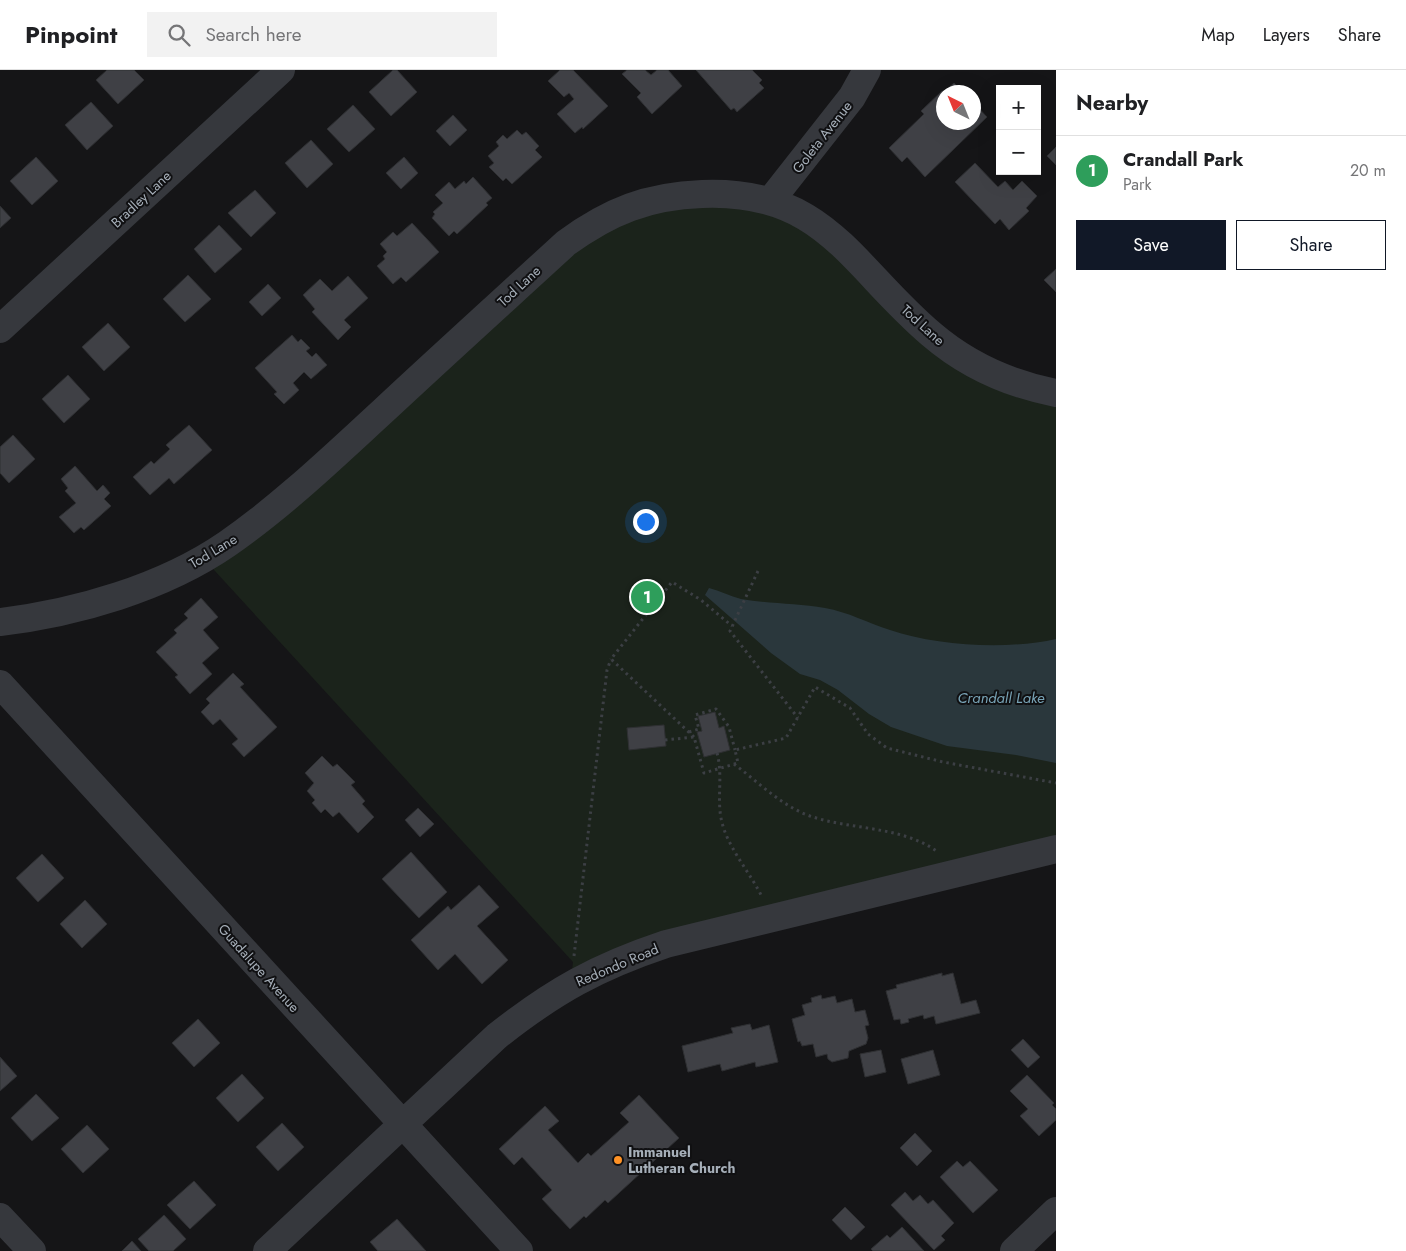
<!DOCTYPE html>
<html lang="en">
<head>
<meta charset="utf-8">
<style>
	body { margin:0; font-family:Jost,sans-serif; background:#f2f2f2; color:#202124 }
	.controls { position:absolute; right:15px; top:15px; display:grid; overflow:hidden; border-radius:0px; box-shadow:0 5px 20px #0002 }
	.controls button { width:45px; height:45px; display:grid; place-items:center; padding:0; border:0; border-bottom:1px solid #e0e0e0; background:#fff; color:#202124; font:25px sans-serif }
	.compass { position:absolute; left:936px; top:15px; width:45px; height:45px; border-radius:50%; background:#fff; box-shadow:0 5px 20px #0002; rotate:317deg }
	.you { position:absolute; left:645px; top:451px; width:18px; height:18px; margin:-12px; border:4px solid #fff; border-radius:50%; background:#1a73e8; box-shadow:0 0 0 8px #1a73e833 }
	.badge { display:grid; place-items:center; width:32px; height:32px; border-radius:50%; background:#111827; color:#fff; font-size:16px; font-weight:700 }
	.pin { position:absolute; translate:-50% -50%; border:2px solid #fff; box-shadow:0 1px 5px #0006 }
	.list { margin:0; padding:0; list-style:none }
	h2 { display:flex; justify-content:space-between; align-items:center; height:65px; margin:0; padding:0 20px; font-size:21px }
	h2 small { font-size:16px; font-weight:400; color:#757577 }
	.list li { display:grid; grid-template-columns:32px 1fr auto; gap:15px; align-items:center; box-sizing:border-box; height:70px; padding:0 20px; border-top:1px solid #e0e0e0 }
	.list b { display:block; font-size:19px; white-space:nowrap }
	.list p { margin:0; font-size:16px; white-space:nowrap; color:#757577 }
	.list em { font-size:16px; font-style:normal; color:#757577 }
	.actions { display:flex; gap:10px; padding:15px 20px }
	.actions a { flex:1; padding:11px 0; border:1px solid #111827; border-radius:0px; text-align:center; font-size:18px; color:#111827 }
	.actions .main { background:#111827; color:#fff }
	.icon { flex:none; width:28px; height:28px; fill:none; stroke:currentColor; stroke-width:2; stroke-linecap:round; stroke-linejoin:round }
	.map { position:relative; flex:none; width:1056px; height:1181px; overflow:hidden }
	header { display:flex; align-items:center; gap:30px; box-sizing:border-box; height:70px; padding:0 25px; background:#fff; border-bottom:1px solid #e0e0e0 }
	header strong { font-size:24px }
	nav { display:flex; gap:28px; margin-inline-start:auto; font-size:18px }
	.search { width:350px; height:45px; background:#f2f2f2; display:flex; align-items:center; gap:12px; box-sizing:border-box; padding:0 18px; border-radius:0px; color:#757577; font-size:19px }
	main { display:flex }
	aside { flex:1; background:#fff }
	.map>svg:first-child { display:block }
	.green { fill:#1b231b }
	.water { fill:#2a373c }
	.building { fill:#3f4045; stroke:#2f3033 }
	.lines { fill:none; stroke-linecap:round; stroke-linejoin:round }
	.path { stroke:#3c3f44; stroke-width:3; stroke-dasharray:2.5 4; stroke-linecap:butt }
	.minor { stroke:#36383d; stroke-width:28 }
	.poi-dot { fill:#ff9225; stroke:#101012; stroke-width:2 }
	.labels { text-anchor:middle; stroke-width:4; stroke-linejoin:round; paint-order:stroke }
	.street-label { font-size:14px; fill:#a6afb9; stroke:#101012 }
	.poi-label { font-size:14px; font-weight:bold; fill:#a6afb9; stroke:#101012; text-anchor:start }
	.water-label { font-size:15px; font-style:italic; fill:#79a4b7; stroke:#101012 }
</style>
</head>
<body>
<header>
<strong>Pinpoint</strong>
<div class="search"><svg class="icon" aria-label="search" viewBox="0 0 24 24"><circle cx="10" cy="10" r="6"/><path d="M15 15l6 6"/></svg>Search here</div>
<nav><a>Map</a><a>Layers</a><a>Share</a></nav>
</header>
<main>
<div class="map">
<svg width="1056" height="1181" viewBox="0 0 1056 1181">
	<rect width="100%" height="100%" fill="#151517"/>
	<path class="green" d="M771 130 910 245 1056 323V779L571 913 573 892 203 488 608 146Z"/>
	<path class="water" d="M709 518C720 521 730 526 741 529 769 534 797 533 825 538 848 542 868 553 890 560 937 576 1007 580 1056 569V693L1016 685 947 676 891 657 869 644 838 620 820 610 800 604 771 583 705 525Z"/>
	<path class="building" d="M107 0H134L144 10 118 34 96 10Z
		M393 0H397L417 22 391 46 369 22Z
		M560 0H573L608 36 583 59 582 57 575 63 557 44 574 29 569 23 564 27 548 11Z
		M627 0H645L651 5 657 0H668L682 16 652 44 637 27 641 23 622 4Z
		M696 0H752L762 10 759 13 764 18 737 42 734 38 731 40Z
		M954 13 963 22H944Z
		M942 21 944 22V52H974V33L987 47 925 107 907 87 902 92 889 78 924 44 921 41Z
		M91 32 113 56 87 80 65 55Z
		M353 35 375 59 349 82 327 59Z
		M453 45 467 60 450 76 436 61Z
		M517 60 522 65 526 62 539 76 535 80 542 87 512 114 506 108 503 111 489 97 494 93 488 86 499 76 496 72 503 65 507 69Z
		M311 70 333 94 307 118 285 93Z
		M1056 77V95L1047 86Z
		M36 87 58 111 32 135 10 111Z
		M404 87 418 103 401 119 386 103Z
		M975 93 998 117 1005 111 1013 120 1022 111 1037 126 1026 138 1029 141 1009 160 1000 149 995 154 955 112Z
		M473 107 492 128 486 133 488 135 457 164 454 161 449 166 432 148 435 144 433 142 443 133 435 125 449 112 455 119 464 111 466 114Z
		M255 120 276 143 251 167 228 143Z
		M0 136 11 148 0 158Z
		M412 153 439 182 406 212 401 207 393 214 377 196 385 189 383 186 387 182 380 174 393 162 397 166Z
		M219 155 242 179 215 203 194 179Z
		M1056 199V222L1044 210Z
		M188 205 211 229 185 252 163 229Z
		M348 206 368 228 344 250 351 257 338 270 312 242 315 239 303 225 320 209 332 221Z
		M268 214 281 228 262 246 249 232Z
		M108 253 130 277 104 301 82 277Z
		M292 265 298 272 301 269 310 278 306 281 312 287 316 283 327 295 311 309 304 302 293 313 299 320 284 334 274 324 277 322 255 298Z
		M68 305 90 329 64 353 42 329Z
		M189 355 212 380 174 414 169 408 150 425 133 407 151 391 154 394 170 379 166 375Z
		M13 365 35 389 9 413 0 403V377Z
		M75 396 97 421 103 415 110 423 104 429 111 436 84 460 81 457 74 463 59 447 76 433 65 421 68 418 61 409Z
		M201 528 218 547 203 560 219 578 202 593 212 604 190 624 175 607 178 605 156 582 177 563 174 560 188 548 184 544Z
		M233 603 244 614 240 617 277 657 244 687 232 674 238 669 220 649 213 655 201 642 210 633 206 629Z
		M715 642 719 658 724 656 730 680 704 687 697 662 702 661 698 646Z
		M664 655 666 676 629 680 627 658Z
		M322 686 333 697 337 694 355 712 351 715 365 731 362 734 374 747 358 763 339 742 333 747 325 739 321 743 312 733 315 730 307 721 314 713 305 703Z
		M418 738 434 754 420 767 405 750Z
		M411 782 447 822 419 848 382 809Z
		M42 784 64 808 38 832 16 808Z
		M479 815 499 837 477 856 508 890 482 914 455 884 438 900 411 870 448 836 451 840Z
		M85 830 107 854 82 878 60 854Z
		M942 903V906L953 903 961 934 976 930 980 943 936 954 934 946 924 949 923 945 908 949 909 952 901 954 900 949 894 950 886 921 897 918 896 915Z
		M821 925 822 929 835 926 837 933 852 929 855 942 865 940 869 955 865 956 868 968 866 974 849 981 848 988 832 992 828 989 827 984 816 987 813 974 802 976 800 971 798 972 792 949 805 945 802 935 812 932 811 928Z
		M198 949 220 973 194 997 172 973Z
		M750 954 752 960 769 955 778 992 756 997 755 992 722 1001 720 994 688 1002 682 976 733 963 731 958Z
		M1023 969 1040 987 1028 998 1011 980Z
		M881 980 886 1002 865 1007 860 984Z
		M933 980 940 1005 908 1014 901 989Z
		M0 987 17 1006 0 1021Z
		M242 1004 264 1028 238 1052 216 1028Z
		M1027 1005 1054 1033 1052 1035 1056 1039V1050L1039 1066 1020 1046 1028 1039 1010 1021Z
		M36 1024 59 1048 32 1071 11 1048Z
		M639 1025 679 1068 608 1133 605 1130 586 1148 584 1146 570 1159 542 1129 552 1120 522 1087 514 1095 499 1079 545 1036 559 1051 548 1060 578 1093 588 1083 591 1086 629 1052 620 1043Z
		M282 1053 304 1077 278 1101 256 1077Z
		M87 1055 109 1079 83 1103 61 1079Z
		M915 1063 932 1081 917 1096 900 1078Z
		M957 1091 963 1097 970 1091 998 1120 973 1143 940 1107Z
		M194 1111 216 1135 190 1159 167 1135Z
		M905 1122 913 1131 920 1125 928 1134 933 1130 954 1153 941 1166 945 1170 934 1180 891 1135Z
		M845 1137 865 1157 851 1170 832 1150Z
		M164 1145 186 1169 173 1181H149L138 1169Z
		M397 1149 426 1181H378L370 1172Z
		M902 1157 924 1181H873L871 1179 887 1165 890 1168Z
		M132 1171 141 1181H122Z"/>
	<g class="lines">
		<path class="path" d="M758 501 730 561 798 648
			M689 662 699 659 695 645 716 639 729 657 735 680
			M694 667 611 589 672 512 701 530 732 556
			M665 670 694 667 704 703 738 693 735 680 786 668 815 617 850 638 868 664 887 678 943 692 1056 713
			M717 683C723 705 717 727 721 748 726 776 750 802 762 827
			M734 694C758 712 784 738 813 747 853 760 902 756 938 782
			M574 886 607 600 611 589"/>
		<path class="minor" d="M771 130 852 27 867 0
			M0 259 281 0
			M0 552C76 543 163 518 227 474 283 435 332 388 382 342 443 285 505 229 566 173 610 141 648 126 702 124 825 119 850 195 931 264 967 295 1010 314 1056 323
			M0 614 519 1181
			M0 1147 32 1181
			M267 1181 497 966C554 921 597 897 666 874L1056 779
			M1014 1181 1056 1141"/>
	</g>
	<circle class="poi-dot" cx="618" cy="1090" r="5"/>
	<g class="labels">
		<g class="street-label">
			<text transform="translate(822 67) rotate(-52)" y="5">Goleta Avenue</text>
			<text transform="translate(141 129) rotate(-43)" y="5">Bradley Lane</text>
			<text transform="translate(519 216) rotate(-43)" y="5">Tod Lane</text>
			<text transform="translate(923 255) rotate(42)" y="5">Tod Lane</text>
			<text transform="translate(213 481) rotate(-31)" y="5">Tod Lane</text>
			<text transform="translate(617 895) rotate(-23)" y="5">Redondo Road</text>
			<text transform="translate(259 898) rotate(48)" y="5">Guadalupe Avenue</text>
		</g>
		<g class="poi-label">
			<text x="628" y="1087">Immanuel<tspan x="628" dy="16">Lutheran Church</tspan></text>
		</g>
		<g class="water-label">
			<text x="1001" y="633">Crandall Lake</text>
		</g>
	</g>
</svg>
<div class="controls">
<button>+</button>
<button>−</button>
</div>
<svg class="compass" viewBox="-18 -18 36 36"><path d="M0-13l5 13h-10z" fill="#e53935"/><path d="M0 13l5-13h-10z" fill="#757577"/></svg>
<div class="you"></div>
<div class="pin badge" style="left:647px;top:527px;background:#2e9e5b">1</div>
</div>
<aside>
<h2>Nearby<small></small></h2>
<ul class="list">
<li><span class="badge" style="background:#2e9e5b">1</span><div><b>Crandall Park</b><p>Park</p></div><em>20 m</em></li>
</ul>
<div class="actions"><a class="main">Save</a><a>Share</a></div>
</aside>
</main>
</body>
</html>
